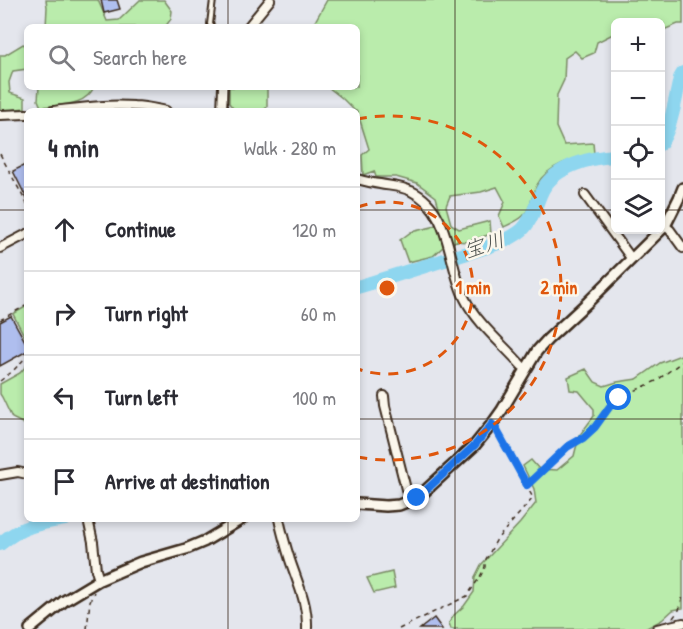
<!DOCTYPE html>
<html lang="en">
<head>
<meta charset="utf-8">
<style>
	body { margin:0; font-family:"Patrick Hand","Klee One",sans-serif; background:#f7f7f7; color:#2b2b33 }
	.controls { position:absolute; right:18px; top:18px; display:grid; overflow:hidden; border-radius:9px; box-shadow:0 3px 9px #0003 }
	.controls button { width:54px; height:54px; display:grid; place-items:center; padding:0; border:0; border-bottom:2px solid #e1e1e2; background:#fff; color:#2b2b33; font:30px sans-serif }
	.stop { position:absolute; width:18px; height:18px; margin:-14px; border:4px solid #1a73e8; border-radius:50%; background:#fff }
	.stop.end { background:#1a73e8; border-color:#fff; box-shadow:0 2px 6px #0008 }
	.list { margin:0; padding:0; list-style:none }
	h2 { display:flex; justify-content:space-between; align-items:center; height:78px; margin:0; padding:0 24px; font-size:26px }
	h2 small { font-size:20px; font-weight:400; color:#7c7c81 }
	.list li { display:grid; grid-template-columns:39px 1fr auto; gap:18px; align-items:center; box-sizing:border-box; height:84px; padding:0 24px; border-top:2px solid #e1e1e2 }
	.list b { display:block; font-size:22px; white-space:nowrap }
	.list em { font-size:20px; font-style:normal; color:#7c7c81 }
	.icon { flex:none; width:33px; height:33px; fill:none; stroke:currentColor; stroke-width:2; stroke-linecap:round; stroke-linejoin:round }
	.map { position:relative; flex:none; width:683px; height:629px; overflow:hidden }
	.search { position:absolute; background:#fff; box-shadow:0 3px 9px #0003; left:24px; top:24px; width:336px; height:66px; display:flex; align-items:center; gap:15px; box-sizing:border-box; padding:0 21px; border-radius:9px; color:#7c7c81; font-size:22px }
	.panel { position:absolute; background:#fff; box-shadow:0 3px 9px #0003; left:24px; top:108px; width:336px; height:414px; border-radius:9px }
	.map>svg:first-child { display:block }
	.green { fill:#baecac; stroke:#7a8b65; stroke-width:1.5 }
	.lines { fill:none; stroke-linecap:round; stroke-linejoin:round }
	.river { stroke:#8ed6ef; stroke-width:14 }
	.building { fill:#afbeee; stroke:#3b2a1e; stroke-width:1.5 }
	.service-casing { stroke:#3b2a1e; stroke-width:8 }
	.minor-casing { stroke:#3b2a1e; stroke-width:12 }
	.tertiary-casing { stroke:#3b2a1e; stroke-width:14 }
	.path { stroke:#3b2a1e; stroke-width:1.5; stroke-dasharray:4.5 4.5; stroke-linecap:butt }
	.service { stroke:#fbf7ec; stroke-width:4 }
	.minor { stroke:#fbf7ec; stroke-width:8 }
	.tertiary { stroke:#fbf7ec; stroke-width:9 }
	.route { stroke:#1a73e8; stroke-width:8 }
	.grid { fill:none; stroke:#3b2a1e; stroke-width:1.5; stroke-opacity:0.55 }
	.ring { fill:none; stroke:#df570d; stroke-width:3; stroke-dasharray:10 8 }
	.labels { text-anchor:middle; stroke-width:5; stroke-linejoin:round; paint-order:stroke }
	.water-label { font-size:21px; font-style:italic; fill:#505552; stroke:#fbf7ec }
	.centre { fill:#df570d; stroke:#fbf7ec; stroke-width:3 }
	.ring-label { font-size:18px; text-anchor:middle; font-weight:bold; fill:#df570d; stroke:#fbf7ec; stroke-width:5; stroke-linejoin:round; paint-order:stroke }
</style>
</head>
<body>
<div class="map">
<svg width="683" height="629" viewBox="0 0 683 629">
	<rect width="100%" height="100%" fill="#e4e6ed"/>
	<filter id="ink" filterUnits="userSpaceOnUse"><feTurbulence type="fractalNoise" baseFrequency=".0167" numOctaves="2"/><feDisplacementMap in="SourceGraphic" scale="12" xChannelSelector="R" yChannelSelector="G"/><feConvolveMatrix kernelMatrix="1 2 1 2 8 2 1 2 1" color-interpolation-filters="sRGB"/></filter>
	<g filter="url(#ink)">
		<path class="green" d="M46 0H98L107 21 119 20 140 0H164L172 11 171 19 165 27H46L47 7Z
			M327 0H683V24H678L661 31 660 22H616L615 33 597 42 594 53 582 58 575 51 565 58 564 80 557 95 556 127 564 145 593 143 594 154C575 158 547 165 537 185 535 189 534 194 532 198 527 217 521 219 504 227L499 216 505 202 497 187 481 192 450 196 446 206 451 224 459 229 490 221 491 234 467 242 456 241 442 248 433 256 408 262 400 240 411 232 432 227 443 220 436 197 417 183 396 177H376L374 171 363 175 362 155 369 149 358 114 357 111H355L342 98 328 87H357V27H312Z
			M23 44 27 46V69L13 71 9 82 10 93 25 98V108L0 111V55H5Z
			M39 87H94C85 107 60 104 41 107L38 100Z
			M229 87H267V107L263 111H235L229 103Z
			M27 306V341L13 314Z
			M683 354V608L673 610 662 620 645 629H451L449 623 453 616 464 606 474 592 475 577 481 565 520 523 536 503 534 489 523 466 531 460 539 469 557 470 574 456 579 436 594 416V409L579 391 570 390 568 377 586 369 595 382 604 386 617 382 637 379 660 363Z
			M27 365V420L24 424 12 418 2 397 0 394V384L20 373Z
			M392 572 395 588 374 593 367 578Z"/>
		<g class="lines">
			<path class="river" d="M660 144C671 130 676 96 680 78L683 73
				M357 287C391 277 424 266 458 256 479 249 505 244 522 230 533 220 536 202 543 189 556 166 591 157 616 156
				M0 544C21 526 39 523 65 519"/>
		</g>
		<path class="building" d="M101 0H117L120 9 104 13Z
			M27 164V199L13 171Z
			M11 316 27 345V351L0 366V322Z
			M434 618 442 629H420Z"/>
		<g class="lines">
			<defs>
				<path id="service" d="M212 27 210 24 213 0"/>
				<path id="minor" d="M248 27 270 0
					M53 111C80 108 106 104 134 106 145 106 156 109 166 111
					M222 111 223 87
					M0 115 27 114
					M357 179C364 181 372 183 380 184 390 186 401 186 411 191 452 210 447 264 465 299 478 325 503 344 522 366L526 368
					M585 195 631 258
					M665 226 670 230 683 248
					M0 248 27 234
					M384 396 385 406 409 501
					M0 475 18 472 27 474
					M88 519 93 542 96 570 99 580
					M279 519C282 533 286 547 290 560 298 584 308 604 307 629
					M657 629 683 623"/>
				<path id="tertiary" d="M357 504 386 506 399 505 409 501 425 491 475 445 492 424 502 410 537 351 548 339 588 302 665 226 679 198 683 188
					M30 629 64 601 99 580 141 562 186 549 205 541 242 519"/>
			</defs>
			<use href="#service" class="service-casing"/>
			<use href="#minor" class="minor-casing"/>
			<use href="#tertiary" class="tertiary-casing"/>
			<path class="path" d="M0 154 27 204
				M0 320 27 305
				M0 381 13 371 27 356
				M528 483 567 447 583 438 595 427 613 402 619 398 656 381 683 361
				M673 618 679 610 683 596
				M87 629 90 601 94 592
				M399 629 467 596 480 577 485 567V561L497 539 533 498 497 430"/>
			<use href="#service" class="service"/>
			<use href="#minor" class="minor"/>
			<use href="#tertiary" class="tertiary"/>
		</g>
	</g>
	<g class="lines" filter="url(#ink)">
		<path class="route" d="M417 498 425 491 475 445 492 424 495 427 527 485 567 447 583 438 595 427 613 402 619 398"/>
	</g>
	<path class="grid" d="M228 0V27M455 0V629M228 87V111M0 210H27M357 210H616M660 210H683M0 419H27M357 419H683M228 519V629"/>
	<g class="ring">
		<path d="M358 207A86 86 0 1 1 358 369"/>
		<path d="M357 119A172 172 0 1 1 357 457"/>
	</g>
	<g class="labels">
		<g class="water-label">
			<text transform="translate(484 245) rotate(-18)" y="7">宝川</text>
		</g>
	</g>
	<circle cx="387" cy="288" r="9" class="centre"/>
	<g class="ring-label">
		<text x="473" y="294">1 min</text>
		<text x="559" y="294">2 min</text>
	</g>
</svg>
<div class="controls">
<button>+</button>
<button>−</button>
<button><svg class="icon" aria-label="locate" viewBox="0 0 24 24"><circle cx="12" cy="12" r="6"/><path d="M12 2v4M12 18v4M2 12h4M18 12h4"/></svg></button>
<button><svg class="icon" aria-label="layers" viewBox="0 0 24 24"><path d="M12 4l9 5-9 5-9-5zM3 14l9 5 9-5"/></svg></button>
</div>
<div class="stop" style="left:619px;top:398px"></div>
<div class="stop end" style="left:417px;top:498px"></div>
<div class="search"><svg class="icon" aria-label="search" viewBox="0 0 24 24"><circle cx="10" cy="10" r="6"/><path d="M15 15l6 6"/></svg>Search here</div>
<section class="panel">
<h2>4 min<small>Walk · 280 m</small></h2>
<ul class="list">
<li><svg class="icon" aria-label="ahead" viewBox="0 0 24 24"><path d="M12 20V5M6 11l6-6 6 6"/></svg><div><b>Continue</b></div><em>120 m</em></li>
<li><svg class="icon" aria-label="right" viewBox="0 0 24 24"><path d="M7 20v-9h11M14 6l5 5-5 5"/></svg><div><b>Turn right</b></div><em>60 m</em></li>
<li><svg class="icon" aria-label="left" viewBox="0 0 24 24"><path d="M17 20v-9H6M10 6l-5 5 5 5"/></svg><div><b>Turn left</b></div><em>100 m</em></li>
<li><svg class="icon" aria-label="arrive" viewBox="0 0 24 24"><path d="M6 21V4h12l-3 4 3 4H6"/></svg><div><b>Arrive at destination</b></div></li>
</ul>
</section>
</div>
</body>
</html>
